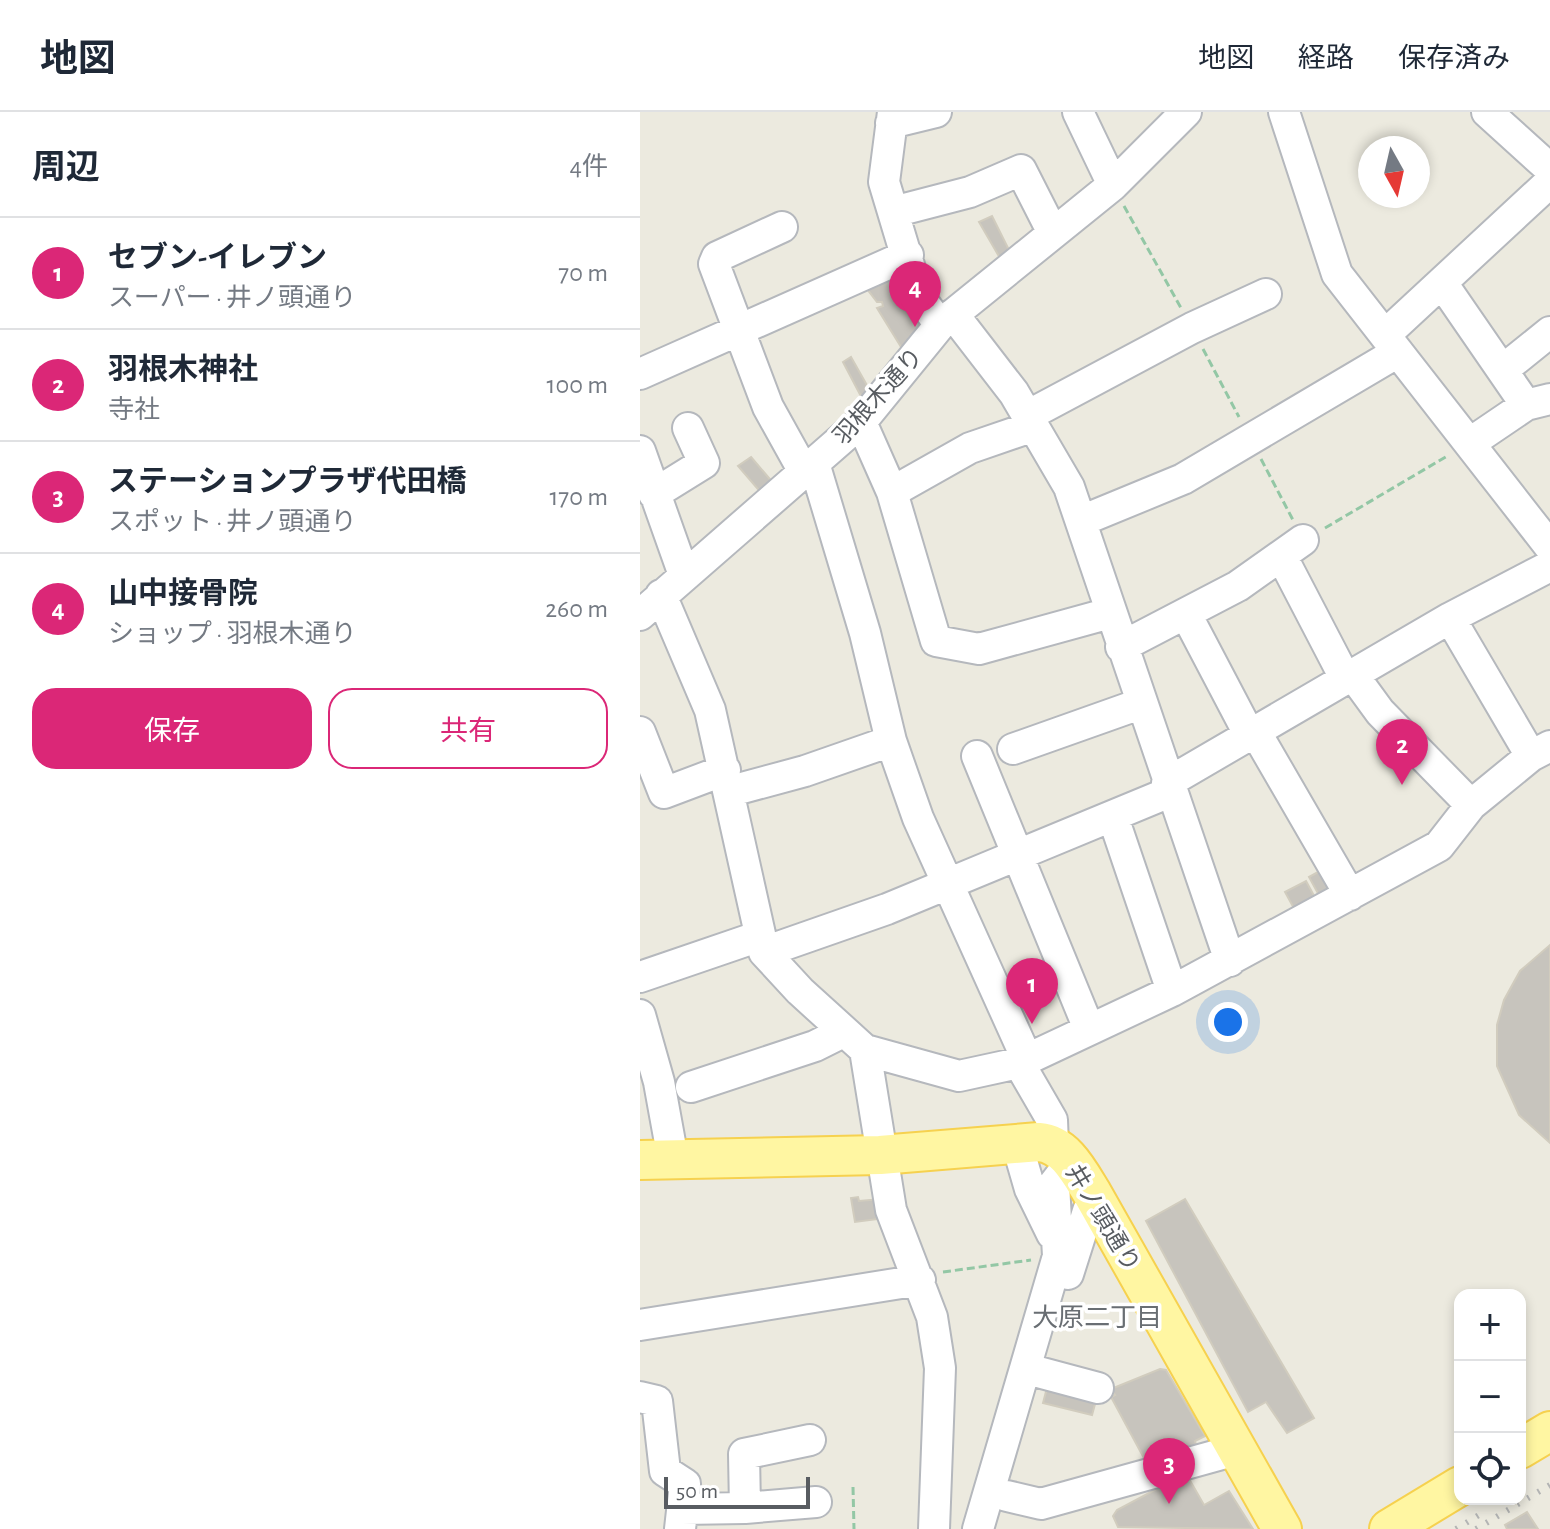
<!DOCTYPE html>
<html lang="ja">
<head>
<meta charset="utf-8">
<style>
	body { margin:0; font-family:"Alegreya Sans","Noto Sans JP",sans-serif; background:#f6f6f7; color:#1f2937 }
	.controls { position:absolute; right:24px; bottom:24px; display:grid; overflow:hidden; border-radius:16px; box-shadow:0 4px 12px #0003 }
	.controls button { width:72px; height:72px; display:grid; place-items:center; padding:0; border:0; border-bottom:2px solid #e0e1e3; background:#fff; color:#1f2937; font:40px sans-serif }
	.compass { position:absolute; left:718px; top:24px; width:72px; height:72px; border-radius:50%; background:#fff; box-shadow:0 4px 12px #0003; rotate:172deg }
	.scale { position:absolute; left:24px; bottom:20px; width:146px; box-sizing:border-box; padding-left:8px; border:4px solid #585c61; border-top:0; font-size:22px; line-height:28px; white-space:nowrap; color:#585c61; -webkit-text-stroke:6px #fff; paint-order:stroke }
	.you { position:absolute; left:588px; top:910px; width:28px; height:28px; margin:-20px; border:6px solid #fff; border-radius:50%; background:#1a73e8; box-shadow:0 0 0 12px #1a73e833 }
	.badge { display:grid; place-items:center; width:52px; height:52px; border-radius:50%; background:#db2777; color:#fff; font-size:26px; font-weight:700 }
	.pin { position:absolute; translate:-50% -66px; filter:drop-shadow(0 2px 4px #0008) }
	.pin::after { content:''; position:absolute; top:42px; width:28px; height:24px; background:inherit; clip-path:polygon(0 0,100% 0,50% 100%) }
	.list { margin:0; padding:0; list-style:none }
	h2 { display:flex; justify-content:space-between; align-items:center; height:104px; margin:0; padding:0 32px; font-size:34px }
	h2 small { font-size:26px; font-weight:400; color:#747a83 }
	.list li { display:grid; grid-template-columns:52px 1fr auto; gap:24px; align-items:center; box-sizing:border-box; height:112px; padding:0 32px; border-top:2px solid #e0e1e3 }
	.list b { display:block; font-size:30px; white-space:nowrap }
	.list p { margin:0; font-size:26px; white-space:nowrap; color:#747a83 }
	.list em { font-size:26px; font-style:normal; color:#747a83 }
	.actions { display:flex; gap:16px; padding:24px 32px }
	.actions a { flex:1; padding:18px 0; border:2px solid #db2777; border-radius:24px; text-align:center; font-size:28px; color:#db2777 }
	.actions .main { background:#db2777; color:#fff }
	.icon { flex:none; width:44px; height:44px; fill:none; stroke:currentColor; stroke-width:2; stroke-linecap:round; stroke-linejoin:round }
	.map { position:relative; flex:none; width:910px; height:1417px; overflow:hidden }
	header { display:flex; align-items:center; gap:48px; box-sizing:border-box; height:112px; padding:0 40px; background:#fff; border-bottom:2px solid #e0e1e3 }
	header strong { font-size:38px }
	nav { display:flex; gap:44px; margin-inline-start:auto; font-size:28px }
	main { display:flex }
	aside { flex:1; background:#fff }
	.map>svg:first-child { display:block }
	.building { fill:#c7c4bd; stroke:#d1ccbe; stroke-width:2 }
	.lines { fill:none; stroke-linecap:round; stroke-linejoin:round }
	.minor-casing { stroke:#b5b8bd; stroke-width:34 }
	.major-casing { stroke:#f6d14f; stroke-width:42 }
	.path { stroke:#93c7a5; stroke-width:3; stroke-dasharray:8 4; stroke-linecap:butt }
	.minor { stroke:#fff; stroke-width:30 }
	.major { stroke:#fff6a2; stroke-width:38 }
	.rail { stroke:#b3b4b4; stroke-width:6; stroke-dasharray:2 10; stroke-linecap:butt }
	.labels { text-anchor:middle; stroke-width:7; stroke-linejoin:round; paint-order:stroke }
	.street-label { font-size:24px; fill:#585c61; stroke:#fff }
	.neighbourhood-label { font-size:26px; fill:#696e73; stroke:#fff }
</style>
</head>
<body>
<header>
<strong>地図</strong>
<nav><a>地図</a><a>経路</a><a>保存済み</a></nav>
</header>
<main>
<aside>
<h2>周辺<small>4件</small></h2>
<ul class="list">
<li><span class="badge">1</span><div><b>セブン-イレブン</b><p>スーパー · 井ノ頭通り</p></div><em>70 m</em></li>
<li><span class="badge">2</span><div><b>羽根木神社</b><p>寺社</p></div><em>100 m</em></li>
<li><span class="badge">3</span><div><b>ステーションプラザ代田橋</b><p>スポット · 井ノ頭通り</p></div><em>170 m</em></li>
<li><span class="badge">4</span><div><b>山中接骨院</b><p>ショップ · 羽根木通り</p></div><em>260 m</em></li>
</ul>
<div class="actions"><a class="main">保存</a><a>共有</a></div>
</aside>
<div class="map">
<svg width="910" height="1417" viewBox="0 0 910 1417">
	<rect width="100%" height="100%" fill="#eceadf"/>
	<path class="building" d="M352 104 373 146 364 153 339 110Z
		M258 159 267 174 260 177 264 184 289 215 266 243 237 196 243 194 242 190H237L227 177Z
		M211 245 233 284 224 290 203 250Z
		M111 345 134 372 123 383 98 354Z
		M691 753 702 776 681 787 669 765Z
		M666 769 678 791 657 802 645 780Z
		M910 833V1031L879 1003 857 954V913L864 888 880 859Z
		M218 1085 219 1089 241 1087 246 1106 215 1110 211 1086Z
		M545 1087 674 1306 647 1321 626 1290 608 1300 506 1109Z
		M520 1257 526 1258 565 1324 555 1329 556 1333 546 1336 543 1332 532 1337 533 1341 505 1348 471 1285 475 1283 471 1277Z
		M408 1272 457 1285 452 1303 403 1291Z
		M548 1365 564 1393 589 1379 613 1417 478 1415 473 1404 477 1398 524 1373H532Z
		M887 1400 898 1417H867L865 1413Z"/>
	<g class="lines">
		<defs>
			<path id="minor" d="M253 0 244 70 278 183 300 213
				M438 0 473 73
				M644 0 697 162 910 435
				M847 0 910 57
				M251 11 296 0
				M253 100 330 80 381 58 413 121
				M142 115 77 145 74 152 128 295 163 358
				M802 171 886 293
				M313 202 374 281 429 375 590 849
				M745 223 910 70
				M864 257 910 220
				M0 262 268 143
				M387 304 552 216 626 182
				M221 310 252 380 296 529 339 537 470 501
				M830 331 886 293 910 287
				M0 339 44 463
				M174 351 225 521 251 629 278 706 386 945
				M252 380 330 336 394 314
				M14 382 64 351 48 316
				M441 409 543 367 758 240
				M642 445 706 568
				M21 483 70 598 124 840 160 879 225 938 319 964 379 951 532 879 799 734 831 693 891 644 910 634
				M546 502 609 622
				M0 503 221 310 300 213 473 73 546 0
				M810 506 891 644
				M481 535 598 474 663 428
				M713 563 740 600 831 693
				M615 619 710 783
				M0 620 24 681 85 658
				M373 637 500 592
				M337 644 449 917
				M527 671 810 506 910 454
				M91 679 165 659 251 629
				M473 705 532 879
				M124 840 247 797 530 680
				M0 865 120 824
				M0 903 19 970 33 1047
				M225 938 251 1098 292 1205 300 1256 294 1417
				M379 951 412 1008 413 1033
				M51 975 175 934 203 920
				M377 1032 390 1077 412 1122
				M428 1162 448 1099
				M0 1213 280 1168
				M387 1257 458 1276
				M0 1285 17 1289 25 1359 45 1372 40 1417
				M367 1384 401 1392 596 1338
				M105 1396 176 1390
				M42 1397 105 1396 104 1342 170 1328
				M338 1417 418 1144 414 1072 431 1050"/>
			<path id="major" d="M0 1048 240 1043 399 1030C425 1032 439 1060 452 1081L642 1417
				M880 1337 910 1319
				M749 1417 820 1374"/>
		</defs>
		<use href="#minor" class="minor-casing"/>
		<use href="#major" class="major-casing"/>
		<path class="path" d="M484 94 541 196
			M563 237 599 305
			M621 347 653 408
			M685 416 809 343
			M303 1160 391 1148
			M213 1375 214 1417"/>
		<use href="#minor" class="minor"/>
		<use href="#major" class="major"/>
		<path class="rail" d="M816 1417 844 1400
			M836 1417 910 1373"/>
	</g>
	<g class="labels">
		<g class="street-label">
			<text transform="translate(238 284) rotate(-48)" y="8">羽根木通り</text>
			<text transform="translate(463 1106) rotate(59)" y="8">井ノ頭通り</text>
		</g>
		<g class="neighbourhood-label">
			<text x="457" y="1214">大原二丁目</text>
		</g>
	</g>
</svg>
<div class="controls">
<button>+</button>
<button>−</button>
<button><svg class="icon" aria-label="locate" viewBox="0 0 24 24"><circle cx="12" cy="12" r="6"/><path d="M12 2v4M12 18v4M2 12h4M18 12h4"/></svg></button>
</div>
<svg class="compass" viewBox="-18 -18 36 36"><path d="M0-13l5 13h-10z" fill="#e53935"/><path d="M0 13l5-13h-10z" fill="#747a83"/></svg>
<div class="scale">50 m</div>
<div class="you"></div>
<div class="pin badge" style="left:392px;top:912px">1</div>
<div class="pin badge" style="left:762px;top:673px">2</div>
<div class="pin badge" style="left:529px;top:1392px">3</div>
<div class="pin badge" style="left:275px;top:215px">4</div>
</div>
</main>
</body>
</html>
